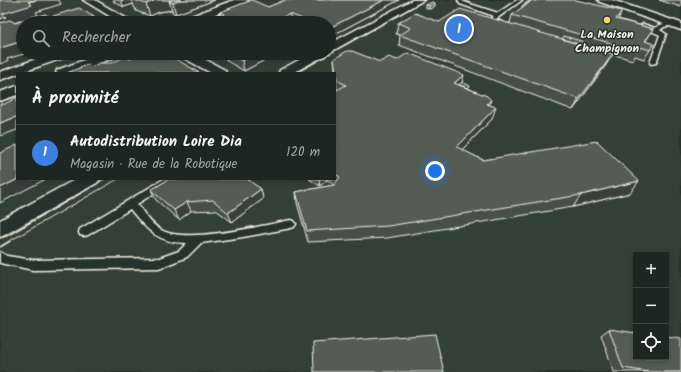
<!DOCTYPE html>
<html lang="fr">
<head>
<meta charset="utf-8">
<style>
	body { margin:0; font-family:Kalam,sans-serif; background:#252e2a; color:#f1f3f6 }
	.controls { position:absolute; right:12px; bottom:12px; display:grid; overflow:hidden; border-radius:0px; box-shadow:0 2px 6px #0003 }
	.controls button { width:36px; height:36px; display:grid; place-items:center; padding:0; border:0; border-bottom:1px solid #3a4340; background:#1c2622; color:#f1f3f6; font:20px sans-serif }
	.you { position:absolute; left:435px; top:171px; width:14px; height:14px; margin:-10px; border:3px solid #fff; border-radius:50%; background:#1a73e8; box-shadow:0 0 0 6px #1a73e833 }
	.badge { display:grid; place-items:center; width:26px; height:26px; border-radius:50%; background:#ffd166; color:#fff; font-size:13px; font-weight:700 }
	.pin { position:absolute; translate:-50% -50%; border:2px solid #fff; box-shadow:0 1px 4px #0006 }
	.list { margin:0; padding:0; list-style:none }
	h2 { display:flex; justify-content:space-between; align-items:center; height:52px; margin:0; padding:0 16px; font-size:17px }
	h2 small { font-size:13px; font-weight:400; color:#a0a5a5 }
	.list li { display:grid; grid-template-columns:26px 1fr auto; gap:12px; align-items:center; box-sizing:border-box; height:56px; padding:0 16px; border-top:1px solid #3a4340 }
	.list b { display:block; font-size:15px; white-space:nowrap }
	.list p { margin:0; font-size:13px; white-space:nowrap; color:#a0a5a5 }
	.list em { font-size:13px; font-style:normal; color:#a0a5a5 }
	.icon { flex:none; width:22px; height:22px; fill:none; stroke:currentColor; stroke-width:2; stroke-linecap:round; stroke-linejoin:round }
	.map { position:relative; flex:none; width:681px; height:372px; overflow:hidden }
	.search { position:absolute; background:#1c2622; box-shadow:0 2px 6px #0003; left:16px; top:16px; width:320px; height:44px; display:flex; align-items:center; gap:10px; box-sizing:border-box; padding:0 14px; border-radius:22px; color:#a0a5a5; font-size:15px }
	.panel { position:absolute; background:#1c2622; box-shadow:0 2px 6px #0003; left:16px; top:72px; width:320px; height:108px; border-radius:0px }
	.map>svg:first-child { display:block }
	.built { fill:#333f39; fill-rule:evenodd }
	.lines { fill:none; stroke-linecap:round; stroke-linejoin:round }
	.lane-casing { stroke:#f4f1e8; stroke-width:3 }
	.street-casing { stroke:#f4f1e8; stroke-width:3 }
	.lane { fill:#26332d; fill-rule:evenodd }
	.street { fill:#26332d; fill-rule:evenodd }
	.tram-far1 { stroke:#f4f1e8; stroke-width:1 }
	.tram { stroke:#f4f1e8; stroke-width:1.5 }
	.wall { fill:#474f49; stroke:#f4f1e8 }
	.shaded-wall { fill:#39403c; stroke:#f4f1e8 }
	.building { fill:#525c55; stroke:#f4f1e8 }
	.poi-dot { fill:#ffd166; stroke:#26332d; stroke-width:1.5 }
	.labels { text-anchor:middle; stroke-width:3; stroke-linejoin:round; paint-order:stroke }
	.far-poi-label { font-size:12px; font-weight:bold; fill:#f4f1e8; stroke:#26332d }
</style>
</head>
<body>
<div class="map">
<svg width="681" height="372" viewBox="0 0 681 372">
	<rect width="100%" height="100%" fill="#26332d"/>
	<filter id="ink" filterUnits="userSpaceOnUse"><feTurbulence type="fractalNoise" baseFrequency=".025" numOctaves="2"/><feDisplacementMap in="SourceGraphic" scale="8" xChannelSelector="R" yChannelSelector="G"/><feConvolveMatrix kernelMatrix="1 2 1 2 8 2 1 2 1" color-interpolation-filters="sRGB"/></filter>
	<g filter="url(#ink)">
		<path class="built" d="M0 0H681V372H0ZM23 23H329V53H23ZM17 73H335V179H17ZM636 255H666V357H636Z"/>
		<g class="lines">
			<defs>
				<path id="lane" d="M458 0H462L464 2 498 13 517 0H522L496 19 504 23 505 24 502 26 491 21 490 19 494 16 460 4Z
					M672 22 675 24 674 25 664 27 660 30 666 34 656 63 651 64 650 63 660 35 640 26 643 24 655 28 660 25Z
					M164 179H175L174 181 137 204C144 213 152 226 163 231 189 243 261 226 291 220L294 221 296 224 294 227 291 228 243 237 201 243 187 257 159 268 33 270 0 263V252L7 256 33 260 159 258 179 251 187 243C158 243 147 230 130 209L88 235 84 236 80 235 79 232 80 229Z"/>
				<path id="street" d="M83 0H95L134 23H121Z
					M234 0H248L246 2 192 23H177L178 21Z
					M412 0H424L329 53V44Z
					M598 0H612L681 23V30L600 2Z
					M53 53H71L69 56 0 80V72Z
					M103 53H120L118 56 74 73H56L57 70Z
					M178 53H193L225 70 226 73H211L180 56Z
					M312 53H327L325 56 294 73H279L280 70Z
					M17 86V95L0 101V92Z
					M76 179H100L97 183 7 235 0 237V220Z"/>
			</defs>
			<use href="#lane" class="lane-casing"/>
			<use href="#street" class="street-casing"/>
			<use href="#lane" class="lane"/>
			<use href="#street" class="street"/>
			<path class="tram-far1" d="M294 73 425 0
				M0 238 105 179
				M8 242 118 179"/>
			<path class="tram" d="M0 247 10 241"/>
		</g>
		<path class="wall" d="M113 0H215L176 14 173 13 172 10 159 12 150 16 136 11 133 4 124 7 114 2Z
			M285 0H399L329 37V23H210L219 19 221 16 220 12 268 7Z
			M659 0H681V7Z
			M426 5 435 6 429 9 426 8Z
			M522 6 618 19 654 29 645 42 654 44 644 59 635 56 632 60 612 54 606 65 573 110 399 45 400 35 396 34 398 23 439 22 510 23 512 15 522 8Z
			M211 53H276V54L244 71 227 61 226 58H220V57H219Z
			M334 59 380 62 397 60 462 82 470 89 491 100 489 105 492 119 462 150 483 160 630 193 573 207 387 238 308 242 297 203 296 192 334 185 327 180 320 186 309 179H335V91L337 90 335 70Z
			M169 179H251L249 181 261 189 263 199 232 222 216 210 191 211 179 220 156 200 151 190Z
			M609 329 681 372H614L601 335Z"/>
		<path class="shaded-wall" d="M37 0H59L61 4 36 12 38 15 11 24 0 31V19L2 14 28 2Z
			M124 0H132L133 4 124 7 121 1Z
			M155 0H215L176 14 173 3 169 1 172 10 159 12 150 16 146 4Z
			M384 0H399L329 37V28Z
			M435 3V6L429 9V6Z
			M622 11 618 20 616 19Z
			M290 14V23H270Z
			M94 17 97 23H77Z
			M23 41V53H27L7 59 8 61 0 64V48Z
			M218 53H225L226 58H220V57H219Z
			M259 53H276V54L244 71 242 61Z
			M613 54 606 65 573 110 579 99Z
			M464 75 461 86 454 83Z
			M496 107 492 119 453 159 457 147Z
			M16 117 17 119V130L0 136V123Z
			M18 179H46L0 203V188Z
			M319 179H327V180L320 186Z
			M639 181 630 193 573 207 581 195Z
			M261 189 263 199 232 222 228 213Z
			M187 202 191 211 179 220 174 210Z"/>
		<path class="building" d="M0 0H37L28 2 32 5 2 14 6 17 0 19Z
			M135 0H156L146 4Z
			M171 0H180L173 3 169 1Z
			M252 0 268 7 285 0H384L329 28V23H312L290 14 270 23H210L213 21 219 19 221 16 224 14 220 12Z
			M530 0H537L536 1 532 0 524 7 522 6Z
			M532 0 536 1 537 0H576L622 11 616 19 654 29 645 41 654 44 650 50 641 47 638 51 512 15Z
			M432 2 435 3 429 6 426 5Z
			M79 8 94 17 77 23H23V41L0 48V23L10 20 15 23 45 14 50 17Z
			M460 9 613 54 579 99 400 35 411 28 398 23 415 13 439 22Z
			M564 36 584 42 581 45 562 39Z
			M347 51H352L380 62 389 57 397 60 408 53 464 75 454 83 487 96 491 100 487 104 496 107 457 147 483 160 597 141 639 181 581 195 388 226 307 231 296 192 334 185 340 177 335 174V91L346 85 337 80 334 59Z
			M152 53H165L200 73H67L89 64 92 67 99 63H111L125 57 130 59 136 56H146Z
			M226 53H259L242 61Z
			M462 82 470 86 468 88 459 85Z
			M17 97V118L16 117 0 123V104H5Z
			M17 145V179H18L0 188V153Z
			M169 179H247L261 189 228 213 213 200 187 202 174 210 151 190Z
			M609 329 636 333V357H666V337L681 339V372H649L623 368Z
			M435 334 444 372H314L313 343Z"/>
	</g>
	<circle class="poi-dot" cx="607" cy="20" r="4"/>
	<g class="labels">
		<g class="far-poi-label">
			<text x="607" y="38">La Maison<tspan x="607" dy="14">Champignon</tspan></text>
		</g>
	</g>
</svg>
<div class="controls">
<button>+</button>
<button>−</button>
<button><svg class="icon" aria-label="locate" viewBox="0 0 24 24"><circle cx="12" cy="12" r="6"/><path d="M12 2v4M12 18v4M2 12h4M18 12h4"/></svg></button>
</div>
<div class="you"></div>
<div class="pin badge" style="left:459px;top:29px;background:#3f7fe0">1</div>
<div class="search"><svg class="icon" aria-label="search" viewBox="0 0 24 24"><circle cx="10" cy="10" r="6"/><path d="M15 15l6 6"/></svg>Rechercher</div>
<section class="panel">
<h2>À proximité<small></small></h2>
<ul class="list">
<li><span class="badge" style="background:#3f7fe0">1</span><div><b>Autodistribution Loire Dia</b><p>Magasin · Rue de la Robotique</p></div><em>120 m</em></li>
</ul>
</section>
</div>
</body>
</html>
